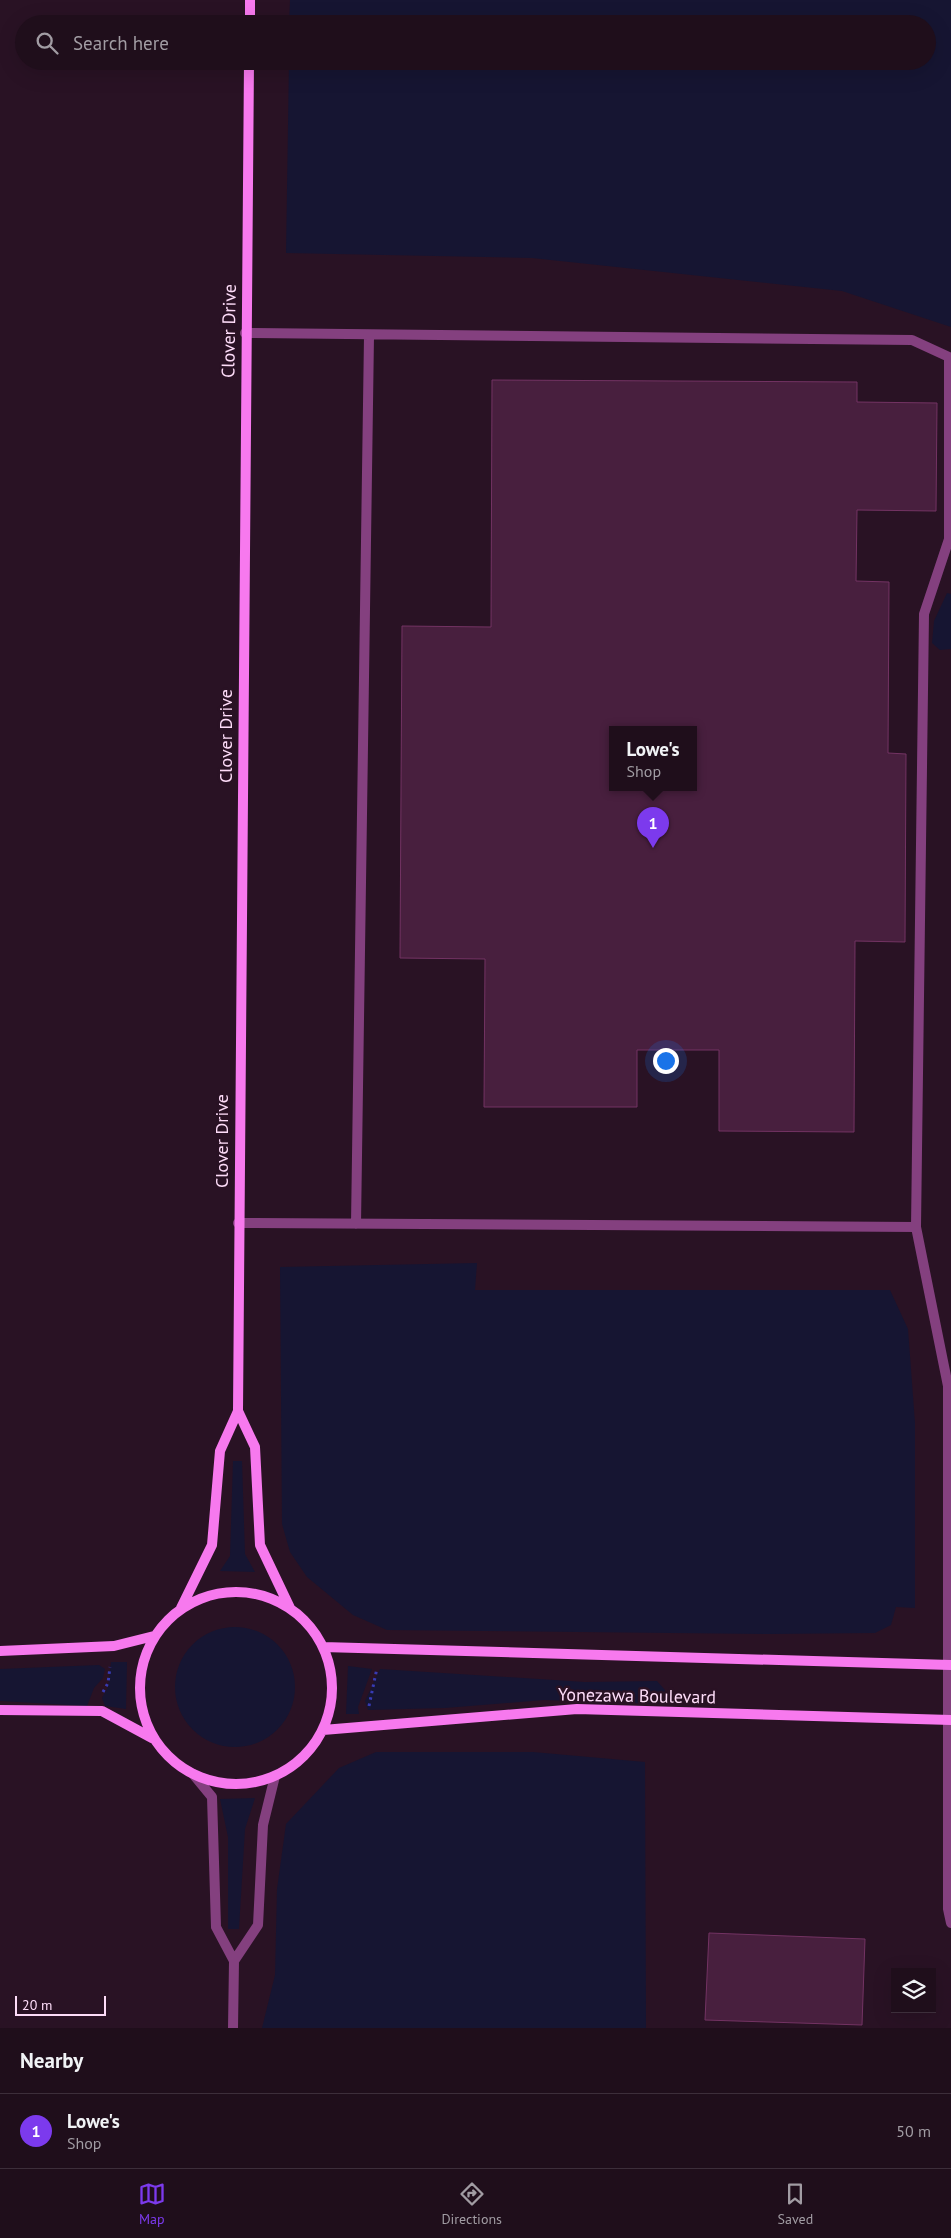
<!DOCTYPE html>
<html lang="en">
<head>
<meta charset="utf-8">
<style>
	body { margin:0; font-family:"PT Sans",sans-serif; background:#271724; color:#f1f3f6 }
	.controls { position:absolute; right:15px; bottom:15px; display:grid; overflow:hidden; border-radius:0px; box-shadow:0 5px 20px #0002 }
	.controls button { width:45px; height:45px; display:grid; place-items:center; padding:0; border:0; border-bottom:1px solid #3c2e3a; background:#1f0e1b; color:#f1f3f6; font:25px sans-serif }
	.scale { position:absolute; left:15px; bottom:12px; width:91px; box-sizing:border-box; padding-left:5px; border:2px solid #fddcf8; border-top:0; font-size:14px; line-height:18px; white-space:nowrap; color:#fddcf8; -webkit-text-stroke:4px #291224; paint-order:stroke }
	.you { position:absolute; left:665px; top:1060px; width:18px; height:18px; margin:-12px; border:4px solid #fff; border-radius:50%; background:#1a73e8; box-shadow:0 0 0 8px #1a73e833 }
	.badge { display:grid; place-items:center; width:32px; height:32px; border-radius:50%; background:#7c3aed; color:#fff; font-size:16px; font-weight:700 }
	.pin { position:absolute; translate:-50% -41px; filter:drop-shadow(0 1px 2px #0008) }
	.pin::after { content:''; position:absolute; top:26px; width:18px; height:15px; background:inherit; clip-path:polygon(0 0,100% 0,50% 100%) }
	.popup { position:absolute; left:609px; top:726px; width:88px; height:65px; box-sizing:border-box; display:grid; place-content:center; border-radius:0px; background:#1f0e1b; filter:drop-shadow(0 1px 4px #0005); font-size:16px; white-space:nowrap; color:#a19ca3 }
	.popup b { font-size:19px; color:#f1f3f6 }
	.popup::after { content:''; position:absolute; left:50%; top:100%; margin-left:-10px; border:10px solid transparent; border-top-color:#1f0e1b }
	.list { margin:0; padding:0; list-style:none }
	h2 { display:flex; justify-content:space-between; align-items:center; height:65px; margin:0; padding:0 20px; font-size:21px }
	h2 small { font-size:16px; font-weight:400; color:#a19ca3 }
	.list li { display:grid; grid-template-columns:32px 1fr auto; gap:15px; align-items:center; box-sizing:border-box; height:75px; padding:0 20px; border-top:1px solid #3c2e3a }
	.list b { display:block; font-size:19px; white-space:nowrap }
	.list p { margin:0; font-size:16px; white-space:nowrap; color:#a19ca3 }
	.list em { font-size:16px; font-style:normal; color:#a19ca3 }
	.icon { flex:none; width:28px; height:28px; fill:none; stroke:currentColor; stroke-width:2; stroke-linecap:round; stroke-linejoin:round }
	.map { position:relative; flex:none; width:951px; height:2028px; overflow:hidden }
	.search { position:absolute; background:#1f0e1b; box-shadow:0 5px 20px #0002; left:15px; right:15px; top:15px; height:55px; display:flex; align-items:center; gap:12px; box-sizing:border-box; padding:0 18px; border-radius:28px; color:#a19ca3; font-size:19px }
	.sheet { height:140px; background:#1f0e1b }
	nav { display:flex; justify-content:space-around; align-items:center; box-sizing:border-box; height:70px; border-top:1px solid #3c2e3a; background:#1f0e1b; font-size:14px; color:#a19ca3 }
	nav a { display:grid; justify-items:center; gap:2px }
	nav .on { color:#7c3aed }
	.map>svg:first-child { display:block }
	.green { fill:#161532 }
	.building { fill:#481f3e; stroke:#733363; fill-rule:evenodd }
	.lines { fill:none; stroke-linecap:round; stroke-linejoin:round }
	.path { stroke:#383bb4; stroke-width:3; stroke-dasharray:2.5 4; stroke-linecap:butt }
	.lane { stroke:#84407f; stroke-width:10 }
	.street { stroke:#84407f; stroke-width:10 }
	.secondary { stroke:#f779ee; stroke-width:10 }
	.labels { text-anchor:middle; stroke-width:5; stroke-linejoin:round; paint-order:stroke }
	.street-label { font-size:18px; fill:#fddcf8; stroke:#291224 }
</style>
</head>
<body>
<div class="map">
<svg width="951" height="2028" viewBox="0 0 951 2028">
	<rect width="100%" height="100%" fill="#291224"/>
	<path class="green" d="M290 0H951V327L842 291 532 258 286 253 289 61H927V24H289Z
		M947 593 951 594V649L940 650 932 643 934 621Z
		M477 1263 475 1290H890L908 1329 915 1423V1608L896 1607 891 1625 875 1633 770 1634 387 1630 353 1615 307 1577 290 1552 282 1524 280 1267Z
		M233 1461H242L245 1554 255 1572 220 1571 230 1556Z
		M175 1687a60 60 0 1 1 120 0a60 60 0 1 1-120 0Z
		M111 1662H127L126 1709 105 1706 102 1698 108 1687Z
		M99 1665 105 1669 103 1678 94 1688 87 1706 0 1701V1669Z
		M348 1666 372 1669 358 1707 359 1714H346Z
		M380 1669 585 1682 657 1681 665 1690 663 1699 659 1704 544 1700 445 1708 368 1710 365 1701Z
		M376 1752H533L645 1762 646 2028H262L275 1975 277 1889 286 1824 339 1768Z
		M255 1798 245 1829 239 1929H228V1837L220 1799Z"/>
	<path class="building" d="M492 380 857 382V402L937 403 936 511 857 510 856 581 889 582 888 753 906 754 905 942 855 941 854 1132 719 1131V1050H637V1107H484L485 959 400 958 402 626 491 627ZM613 729H693V787H613Z
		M709 1933 865 1939 862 2025 705 2020Z"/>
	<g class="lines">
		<path class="path" d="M103 1692 108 1683 110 1667
			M369 1706 377 1668"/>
		<path class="lane" d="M245 333 912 340 949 357V539L924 614 916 1227 948 1386V1909L951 1923
			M238 1223 916 1227
			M356 1224 369 336"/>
		<path class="street" d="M193 1774 212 1797 216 1927 234 1961 233 2028
			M234 1961 258 1925 263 1825 275 1776"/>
		<path class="secondary" d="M250 24V0
			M238 1411 255 1447 260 1545 290 1608
			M140 1688a96 96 0 1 1 192 0a96 96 0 1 1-192 0Z
			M181 1608 212 1545 220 1451 238 1411 249 61
			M323 1647 951 1665
			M0 1651 114 1646 154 1636
			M0 1710 102 1711 152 1738
			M323 1730 577 1709 951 1720"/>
	</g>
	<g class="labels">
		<g class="street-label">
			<text transform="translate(229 331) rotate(-89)" y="6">Clover Drive</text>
			<text transform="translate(226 736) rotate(-90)" y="6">Clover Drive</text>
			<text transform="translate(222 1141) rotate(-90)" y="6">Clover Drive</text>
			<text transform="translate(637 1696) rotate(1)" y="6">Yonezawa Boulevard</text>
		</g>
	</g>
</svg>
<div class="controls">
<button><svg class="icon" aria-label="layers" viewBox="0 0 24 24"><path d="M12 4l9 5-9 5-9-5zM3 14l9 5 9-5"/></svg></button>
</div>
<div class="scale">20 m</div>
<div class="you"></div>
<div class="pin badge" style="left:653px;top:848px">1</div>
<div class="popup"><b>Lowe's</b>Shop</div>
<div class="search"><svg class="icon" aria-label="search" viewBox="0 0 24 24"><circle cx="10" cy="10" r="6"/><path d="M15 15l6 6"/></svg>Search here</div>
</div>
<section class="sheet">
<h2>Nearby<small></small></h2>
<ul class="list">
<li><span class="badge">1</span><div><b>Lowe's</b><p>Shop</p></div><em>50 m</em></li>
</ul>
</section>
<nav>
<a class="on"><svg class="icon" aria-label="map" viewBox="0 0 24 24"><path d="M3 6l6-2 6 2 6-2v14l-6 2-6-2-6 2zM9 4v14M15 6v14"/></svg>Map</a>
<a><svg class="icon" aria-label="directions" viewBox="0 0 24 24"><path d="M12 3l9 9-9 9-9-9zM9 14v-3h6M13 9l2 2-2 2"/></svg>Directions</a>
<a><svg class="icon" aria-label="saved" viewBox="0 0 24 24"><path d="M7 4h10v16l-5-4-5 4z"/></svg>Saved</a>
</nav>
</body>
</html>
